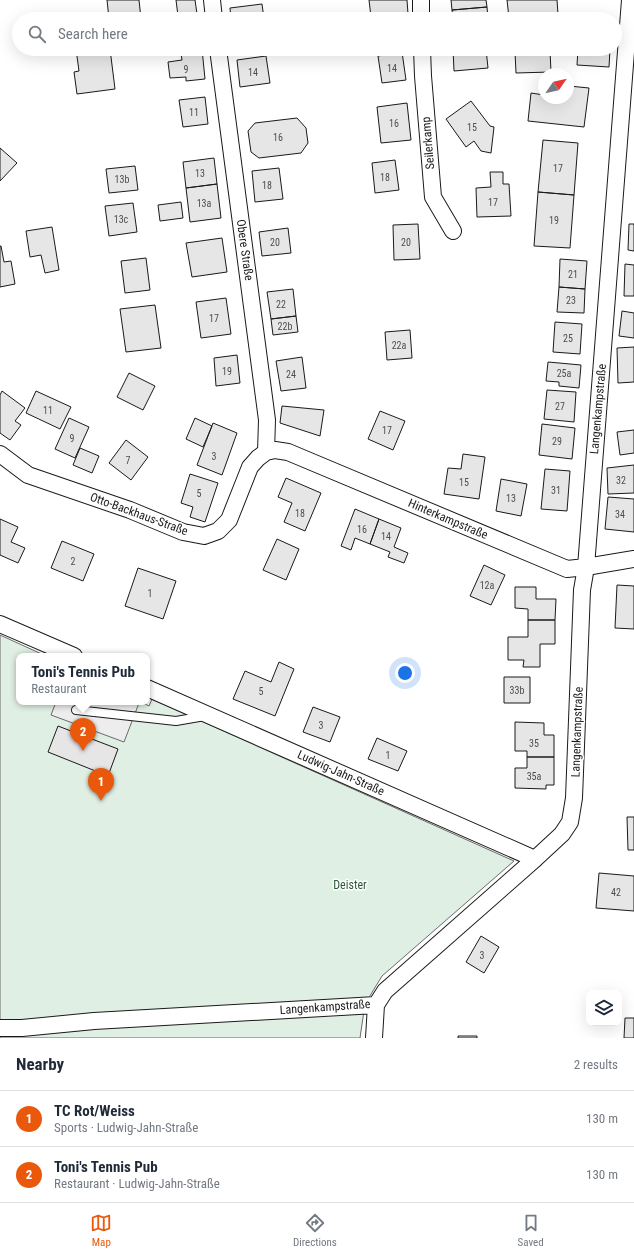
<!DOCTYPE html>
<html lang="en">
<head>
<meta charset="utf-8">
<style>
	body { margin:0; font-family:"Roboto Condensed",sans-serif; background:#f6f6f7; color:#1f2937 }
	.controls { position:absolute; right:12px; bottom:12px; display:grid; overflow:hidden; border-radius:8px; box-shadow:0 4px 16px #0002 }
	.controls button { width:36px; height:36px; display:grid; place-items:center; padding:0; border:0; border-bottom:1px solid #e0e1e3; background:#fff; color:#1f2937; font:20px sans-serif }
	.compass { position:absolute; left:538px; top:68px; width:36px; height:36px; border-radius:50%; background:#fff; box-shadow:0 4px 16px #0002; rotate:56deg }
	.you { position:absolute; left:405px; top:673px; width:14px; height:14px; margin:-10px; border:3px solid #fff; border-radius:50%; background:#1a73e8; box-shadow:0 0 0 6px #1a73e833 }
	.badge { display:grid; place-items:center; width:26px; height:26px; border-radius:50%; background:#ea580c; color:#fff; font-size:13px; font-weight:700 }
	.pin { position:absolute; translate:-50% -33px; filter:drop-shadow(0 1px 2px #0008) }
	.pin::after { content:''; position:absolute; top:21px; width:14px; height:12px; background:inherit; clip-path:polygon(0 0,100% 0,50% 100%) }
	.popup { position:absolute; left:16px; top:653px; width:134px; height:52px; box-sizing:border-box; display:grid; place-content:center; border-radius:8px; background:#fff; filter:drop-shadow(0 1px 3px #0005); font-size:13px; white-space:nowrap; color:#747a83 }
	.popup b { font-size:15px; color:#1f2937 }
	.popup::after { content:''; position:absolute; left:50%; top:100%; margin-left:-8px; border:8px solid transparent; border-top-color:#fff }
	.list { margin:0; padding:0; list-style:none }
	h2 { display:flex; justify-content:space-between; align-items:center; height:52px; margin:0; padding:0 16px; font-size:17px }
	h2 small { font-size:13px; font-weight:400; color:#747a83 }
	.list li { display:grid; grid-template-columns:26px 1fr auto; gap:12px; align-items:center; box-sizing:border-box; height:56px; padding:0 16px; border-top:1px solid #e0e1e3 }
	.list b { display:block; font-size:15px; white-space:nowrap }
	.list p { margin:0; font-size:13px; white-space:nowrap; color:#747a83 }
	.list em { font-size:13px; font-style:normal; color:#747a83 }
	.icon { flex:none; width:22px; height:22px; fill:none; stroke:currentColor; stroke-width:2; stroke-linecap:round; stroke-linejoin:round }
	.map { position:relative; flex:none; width:634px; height:1038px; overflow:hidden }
	.search { position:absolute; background:#fff; box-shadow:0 4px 16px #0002; left:12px; right:12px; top:12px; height:44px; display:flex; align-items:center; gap:10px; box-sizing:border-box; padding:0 14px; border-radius:22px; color:#747a83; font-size:15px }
	.sheet { height:164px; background:#fff }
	nav { display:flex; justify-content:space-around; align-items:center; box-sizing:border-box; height:56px; border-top:1px solid #e0e1e3; background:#fff; font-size:11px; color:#747a83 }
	nav a { display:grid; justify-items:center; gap:2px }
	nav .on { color:#ea580c }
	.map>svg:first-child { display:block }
	.green { fill:#e0efe3; stroke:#6a6a6a }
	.parking { fill:#ededed; stroke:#6a6a6a }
	.building { fill:#e6e6e6; stroke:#1a1a1a }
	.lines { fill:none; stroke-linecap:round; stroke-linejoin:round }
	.service-casing { stroke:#1a1a1a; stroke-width:10 }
	.minor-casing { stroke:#1a1a1a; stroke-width:18 }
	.service { stroke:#fff; stroke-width:8 }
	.minor { stroke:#fff; stroke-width:16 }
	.labels { text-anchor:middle; stroke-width:3; stroke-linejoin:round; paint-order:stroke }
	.number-label { font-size:10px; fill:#4d4d4d }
	.street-label { font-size:12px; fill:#1a1a1a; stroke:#fff }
	.park-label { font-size:12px; fill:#2b5a34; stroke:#fff }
</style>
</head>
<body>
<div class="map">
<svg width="634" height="1038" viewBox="0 0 634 1038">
	<rect width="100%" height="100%" fill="#fff"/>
	<path class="green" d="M0 635 46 656H19V702H141L149 706 152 699 514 861 382 976 365 1004 360 1038H0Z"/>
	<path class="parking" d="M56 702H135L139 703 124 742 51 715Z"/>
	<path class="building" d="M107 0H139L141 19H109Z
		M176 0H195L197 14 178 16Z
		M369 0H407L408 14 371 17Z
		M451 0H486L487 7 452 10Z
		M507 0H557L558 14 509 18Z
		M262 4 264 19H231L230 8Z
		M487 7 488 19H453L452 10Z
		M408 14 409 19H371V17Z
		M76 49H110L115 89 77 94 74 72 79 71Z
		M163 49H202L205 79 186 81V77L170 78 168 62 182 60 181 54 164 55Z
		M453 49H486L488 68 454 71Z
		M578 49H610L609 67 577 65Z
		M550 51 551 72 516 73 515 52Z
		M402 52 406 80 382 83 378 56Z
		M266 56 270 83 240 87 237 60Z
		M569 86 589 88 584 127 528 121 531 93 544 95V98H568Z
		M205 97 208 124 183 127 179 100Z
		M471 101 490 126 494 127 491 153 481 151 474 141 466 147 446 119Z
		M407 103 411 140 381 143 377 107Z
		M297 118 306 128 308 143 301 153 259 158 251 152 248 131 255 123Z
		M543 140 578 143 574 195 538 192Z
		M0 148 17 163 0 181Z
		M214 158 217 184 186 188 183 162Z
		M395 160 399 190 375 193 372 163Z
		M135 166 138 190 109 193 106 169Z
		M279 168 283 199 255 202 252 171Z
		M490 172H503V184H509L511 216 477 217 476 188 491 187Z
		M217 184 221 218 190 222 186 188Z
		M538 192 574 195 570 248 534 246Z
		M181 202 183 218 160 221 158 205Z
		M133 203 137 232 109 236 105 206Z
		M418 224 420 259 394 260 393 225Z
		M629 224H634V251L628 250Z
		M52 227 59 270 45 273 41 255 30 257 26 231Z
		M288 228 291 253 262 256 259 232Z
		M222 238 227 272 192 277 186 243Z
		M0 246H1L4 262 11 261 15 284 0 287Z
		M146 258 150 290 125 293 121 261Z
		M560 259 587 261 585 289 559 287Z
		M625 264 634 265V296H624Z
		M559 287 585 289 584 313 557 312Z
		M293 289 296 316 271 319 267 292Z
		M226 298 231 334 201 338 196 302Z
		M155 305 161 348 126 352 120 309Z
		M622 311 634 313V338L619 336Z
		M296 316 298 332 273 335 271 319Z
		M555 322 582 324 580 354 553 352Z
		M410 330 412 358 387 360 385 332Z
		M634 347V382L618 383 617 348Z
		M237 355 240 383 216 386 214 358Z
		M302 357 306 388 281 391 276 361Z
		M548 362 581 365 579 388 559 386V382L546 381Z
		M129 373 155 386 143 410 117 397Z
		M547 390 576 392 574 422 544 419Z
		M2 391 25 408 15 421 21 425 10 440 0 433V395Z
		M36 391 71 407 60 429 26 413Z
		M282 406 324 410 320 436 280 423Z
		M380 411 405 421 393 450 368 439Z
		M69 418 89 427 75 458 55 449Z
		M195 418 212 426 203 447 186 439Z
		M213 423 237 433 222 475 197 465Z
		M542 424 575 428 572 459 539 455Z
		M634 430V453L620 455 617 432Z
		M126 440 148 457 131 480 109 463Z
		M80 448 99 456 92 473 73 465Z
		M463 454 485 457 479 499 444 494 448 468 461 469Z
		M634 465V493L608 494 607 468Z
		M545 469 570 471 567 511 541 509Z
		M190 474 218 483 205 522 190 517 193 507 181 503Z
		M286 478 321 493 305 531 284 522 292 503 278 497Z
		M501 479 527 484 521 516 496 511Z
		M608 497 634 499V532L605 529Z
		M355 509 379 519 370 544 355 538 351 550 341 546Z
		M0 519 18 527 11 542 25 548 18 563 0 555Z
		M379 519 401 528 394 547 408 553 404 563 388 557 390 552 370 544Z
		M277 539 299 549 286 580 263 570Z
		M62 541 94 554 83 581 51 568Z
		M484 565 505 575 491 605 470 596Z
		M138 568 176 581 163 619 125 606Z
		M617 585 634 586V629L615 628Z
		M515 587H536V599H556L555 620H528V609L515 608Z
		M528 620H555V644H540V667H523L524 660H508V637H528Z
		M279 662 294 669 275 716 233 699 245 671 271 682Z
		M504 677H530V703H504Z
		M313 707 340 717 330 742 303 732Z
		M515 722 544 723V735H554V757H527V751H515Z
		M58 726 118 749 108 776 48 752Z
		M377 738 407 751 398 771 368 759Z
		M527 757H554V785H546V789L515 788V768H527Z
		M627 817H634V850H628Z
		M599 873 634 876V911L596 908Z
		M481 936 499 947 484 973 466 962Z
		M625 1018H634V1038H624Z
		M458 1036H477V1038H458Z"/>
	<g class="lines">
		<defs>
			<path id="service" d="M76 710 176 721 205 716"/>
			<path id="minor" d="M212 0 214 19
				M421 0V19
				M218 49 267 420 266 452
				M422 49 423 76 433 197 453 231
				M0 454 28 475 130 510 183 532 204 536 218 531 229 520 250 467 258 458 266 452 275 450 288 452 567 569 586 567 634 559
				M0 624 74 656
				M147 688 535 859
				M0 1028H22L94 1021 376 1005
				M374 1038 376 1005 385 991 535 859 562 834 570 822 574 798 582 590 586 567 630 0"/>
		</defs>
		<use href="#service" class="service-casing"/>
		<use href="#minor" class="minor-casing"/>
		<use href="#service" class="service"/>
		<use href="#minor" class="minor"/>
	</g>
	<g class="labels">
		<g class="number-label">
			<text x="392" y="72">14</text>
			<text x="186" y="73">9</text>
			<text x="253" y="76">14</text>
			<text x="194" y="116">11</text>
			<text x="394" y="127">16</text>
			<text x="472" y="131">15</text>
			<text x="278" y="141">16</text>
			<text x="558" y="172">17</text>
			<text x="200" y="177">13</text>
			<text x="385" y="181">18</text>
			<text x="122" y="183">13b</text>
			<text x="267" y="189">18</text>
			<text x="493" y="206">17</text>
			<text x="204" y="207">13a</text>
			<text x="121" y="223">13c</text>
			<text x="554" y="224">19</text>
			<text x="275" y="246">20</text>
			<text x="406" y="246">20</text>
			<text x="573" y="278">21</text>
			<text x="571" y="304">23</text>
			<text x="281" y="308">22</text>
			<text x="214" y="322">17</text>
			<text x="285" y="330">22b</text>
			<text x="568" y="342">25</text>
			<text x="399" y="349">22a</text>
			<text x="227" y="375">19</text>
			<text x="564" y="377">25a</text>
			<text x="291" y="378">24</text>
			<text x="560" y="410">27</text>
			<text x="48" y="414">11</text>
			<text x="387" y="434">17</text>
			<text x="72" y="442">9</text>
			<text x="557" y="445">29</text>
			<text x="214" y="460">3</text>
			<text x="128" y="464">7</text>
			<text x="621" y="484">32</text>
			<text x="464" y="486">15</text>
			<text x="556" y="494">31</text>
			<text x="199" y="497">5</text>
			<text x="511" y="502">13</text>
			<text x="300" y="517">18</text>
			<text x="620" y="518">34</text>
			<text x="362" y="533">16</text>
			<text x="386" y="540">14</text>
			<text x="73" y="565">2</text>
			<text x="487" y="589">12a</text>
			<text x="150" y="597">1</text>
			<text x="517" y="694">33b</text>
			<text x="261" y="695">5</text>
			<text x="321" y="729">3</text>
			<text x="534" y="747">35</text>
			<text x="388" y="759">1</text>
			<text x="534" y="780">35a</text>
			<text x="616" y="896">42</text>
			<text x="482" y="959">3</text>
		</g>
		<g class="street-label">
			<text transform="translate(428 143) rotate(-95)" y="4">Seilerkamp</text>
			<text transform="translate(245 250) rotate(82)" y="4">Obere Straße</text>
			<text transform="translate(598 409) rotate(-85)" y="4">Langenkampstraße</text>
			<text transform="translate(139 514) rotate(20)" y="4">Otto-Backhaus-Straße</text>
			<text transform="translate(448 519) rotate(23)" y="4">Hinterkampstraße</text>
			<text transform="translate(577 732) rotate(-88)" y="4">Langenkampstraße</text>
			<text transform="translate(341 773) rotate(24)" y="4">Ludwig-Jahn-Straße</text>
			<text transform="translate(325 1007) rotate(-4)" y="4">Langenkampstraße</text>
		</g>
		<g class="park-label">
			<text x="350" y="889">Deister</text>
		</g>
	</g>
</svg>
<div class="controls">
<button><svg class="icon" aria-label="layers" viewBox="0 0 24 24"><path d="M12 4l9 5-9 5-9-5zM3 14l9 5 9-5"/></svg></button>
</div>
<svg class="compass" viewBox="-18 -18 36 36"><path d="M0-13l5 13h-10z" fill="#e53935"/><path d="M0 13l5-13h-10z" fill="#747a83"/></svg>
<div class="you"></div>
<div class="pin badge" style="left:101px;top:801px">1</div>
<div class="pin badge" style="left:83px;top:751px">2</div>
<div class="popup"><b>Toni's Tennis Pub</b>Restaurant</div>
<div class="search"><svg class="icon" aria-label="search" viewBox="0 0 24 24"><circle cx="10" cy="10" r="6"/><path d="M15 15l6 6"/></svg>Search here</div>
</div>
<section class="sheet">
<h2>Nearby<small>2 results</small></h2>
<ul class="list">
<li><span class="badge">1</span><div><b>TC Rot/Weiss</b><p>Sports · Ludwig-Jahn-Straße</p></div><em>130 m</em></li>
<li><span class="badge">2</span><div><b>Toni's Tennis Pub</b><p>Restaurant · Ludwig-Jahn-Straße</p></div><em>130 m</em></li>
</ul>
</section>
<nav>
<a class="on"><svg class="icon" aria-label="map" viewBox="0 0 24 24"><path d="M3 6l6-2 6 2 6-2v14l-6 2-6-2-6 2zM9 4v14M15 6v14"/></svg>Map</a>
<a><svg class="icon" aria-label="directions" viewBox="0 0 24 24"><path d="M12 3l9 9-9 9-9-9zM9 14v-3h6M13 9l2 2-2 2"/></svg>Directions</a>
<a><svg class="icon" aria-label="saved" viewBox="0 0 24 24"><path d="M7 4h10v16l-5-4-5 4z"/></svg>Saved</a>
</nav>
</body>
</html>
